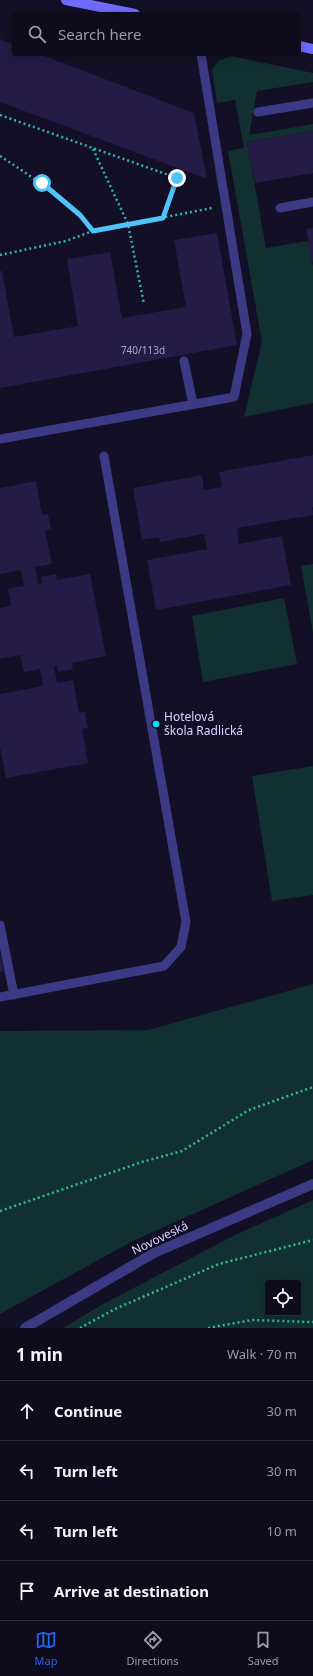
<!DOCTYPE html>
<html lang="en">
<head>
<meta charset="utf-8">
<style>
	body { margin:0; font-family:"Noto Sans",sans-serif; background:#171425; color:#f1f3f6 }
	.controls { position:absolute; right:12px; bottom:12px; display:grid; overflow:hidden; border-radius:4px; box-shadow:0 2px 10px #0003 }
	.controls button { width:36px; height:36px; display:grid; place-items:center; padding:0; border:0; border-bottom:1px solid #2e2b3b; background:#0e0b1c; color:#f1f3f6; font:20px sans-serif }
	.stop { position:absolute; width:12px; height:12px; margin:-9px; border:3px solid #4fc3f7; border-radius:50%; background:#fff }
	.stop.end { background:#4fc3f7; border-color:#fff; box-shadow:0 1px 4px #0008 }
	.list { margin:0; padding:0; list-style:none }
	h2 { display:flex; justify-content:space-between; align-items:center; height:52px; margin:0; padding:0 16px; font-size:17px }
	h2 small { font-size:13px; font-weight:400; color:#9b9ba3 }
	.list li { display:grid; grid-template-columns:26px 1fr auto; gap:12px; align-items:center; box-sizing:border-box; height:60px; padding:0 16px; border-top:1px solid #2e2b3b }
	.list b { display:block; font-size:15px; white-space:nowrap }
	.list em { font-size:13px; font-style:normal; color:#9b9ba3 }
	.icon { flex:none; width:22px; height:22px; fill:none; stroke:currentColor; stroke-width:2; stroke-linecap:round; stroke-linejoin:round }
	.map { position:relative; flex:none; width:313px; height:1328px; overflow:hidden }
	.search { position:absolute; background:#0e0b1c; box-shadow:0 2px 10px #0003; left:12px; right:12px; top:12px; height:44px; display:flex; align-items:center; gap:10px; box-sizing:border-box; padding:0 14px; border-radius:4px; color:#9b9ba3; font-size:15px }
	.sheet { height:292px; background:#0e0b1c }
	nav { display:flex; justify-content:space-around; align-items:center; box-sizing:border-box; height:56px; border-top:1px solid #2e2b3b; background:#0e0b1c; font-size:11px; color:#9b9ba3 }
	nav a { display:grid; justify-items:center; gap:2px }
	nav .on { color:#2563eb }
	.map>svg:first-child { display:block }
	.green { fill:#12302f; fill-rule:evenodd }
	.building { fill:#241b47 }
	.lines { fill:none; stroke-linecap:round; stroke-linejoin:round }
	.path { stroke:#2fb8b0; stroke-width:2.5; stroke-dasharray:2 3; stroke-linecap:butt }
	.service { stroke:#3d3a85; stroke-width:9 }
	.minor { stroke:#3d3a85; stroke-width:10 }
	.secondary { stroke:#6f6bff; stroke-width:10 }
	.route { stroke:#4fc3f7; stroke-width:5 }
	.poi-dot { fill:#00e5ff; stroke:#130f26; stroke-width:1.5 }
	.labels { text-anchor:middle; stroke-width:3; stroke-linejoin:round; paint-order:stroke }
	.number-label { font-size:10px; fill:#aca6d1 }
	.poi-label { font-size:12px; fill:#d9d4ff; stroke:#130f26; text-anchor:start }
	.street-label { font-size:12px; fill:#d9d4ff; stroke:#130f26 }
</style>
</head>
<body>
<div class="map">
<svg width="313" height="1328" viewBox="0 0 313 1328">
	<rect width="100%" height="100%" fill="#130f26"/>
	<path class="green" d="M231 56 313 73V82L257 91 249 135 313 124V131L247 142 266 248 308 241 313 266V403L244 417 262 342 228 151 244 148 235 100 217 103 212 70 218 61Z
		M313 564V633L301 566Z
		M284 598 297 664 203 682 192 616Z
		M313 766V895L272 901 252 776Z
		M313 984V1160L133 1241 0 1314V1031L148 1030Z
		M313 1200V1328H63L103 1304 237 1234ZM268 1283H298V1313H268Z"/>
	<path class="building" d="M0 39 14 45V54H39L194 113 207 179 0 102Z
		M313 131V173L255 183 247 142Z
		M313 228V262H312L306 229Z
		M217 233 237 345 0 388V271H2L14 337 78 326 67 259 110 252 122 318 186 307 174 240Z
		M313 455V507H312L313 515 237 528 239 544 282 536 291 585 156 610 147 560 207 549 204 534 160 542 159 537 142 540 133 488 202 475 204 490 222 487 219 472Z
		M36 481 42 515 48 514 51 529 45 530 52 564 35 567 38 584 42 583 41 577 56 574 57 580 90 574 106 656 72 663 73 669 58 672 57 666H54L57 683 73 680 79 713 85 712 88 728 82 729 88 763 6 778 0 747V694L43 686 40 669 24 672 20 655 0 659V608L11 606 8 589 24 586 21 570 0 574V488Z
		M0 954 4 971 0 972Z"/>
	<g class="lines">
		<path class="path" d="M0 115 177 178 163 217
			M93 149 128 224 144 304
			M0 156C34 178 67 200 93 231
			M0 255 66 241 93 231 212 208
			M0 1211 142 1162 182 1151 249 1110 313 1087
			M80 1328 115 1309 219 1264 313 1240
			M208 1328 252 1320 313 1322"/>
		<path class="service" d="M258 112 313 103
			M280 208 313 202
			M184 361 193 404
			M0 439 234 397 247 334 201 54
			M0 925 14 995
			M0 997 164 966 181 947 186 922 104 456"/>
		<path class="minor" d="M25 1328 154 1253 313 1184"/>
		<path class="secondary" d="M66 0 135 14
			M299 46 313 49"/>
	</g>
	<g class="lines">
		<path class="route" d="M42 183 80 215 93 231 163 218 177 178"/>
	</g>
	<circle class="poi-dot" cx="156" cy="724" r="4"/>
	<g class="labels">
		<g class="number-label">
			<text x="143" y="354">740/113d</text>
		</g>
		<g class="poi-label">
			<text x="164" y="721">Hotelová<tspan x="164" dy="14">škola Radlická</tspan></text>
		</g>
		<g class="street-label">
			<text transform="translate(160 1238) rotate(-26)" y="4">Novoveská</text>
		</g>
	</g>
</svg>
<div class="controls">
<button><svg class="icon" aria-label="locate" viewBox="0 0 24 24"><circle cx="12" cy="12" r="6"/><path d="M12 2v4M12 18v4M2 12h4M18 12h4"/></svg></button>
</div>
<div class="stop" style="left:42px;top:183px"></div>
<div class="stop end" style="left:177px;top:178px"></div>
<div class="search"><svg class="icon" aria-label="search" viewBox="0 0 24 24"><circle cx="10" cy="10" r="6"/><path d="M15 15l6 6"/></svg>Search here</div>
</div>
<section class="sheet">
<h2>1 min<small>Walk · 70 m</small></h2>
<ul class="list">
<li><svg class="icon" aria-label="ahead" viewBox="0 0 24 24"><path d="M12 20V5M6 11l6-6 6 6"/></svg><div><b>Continue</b></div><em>30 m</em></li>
<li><svg class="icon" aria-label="left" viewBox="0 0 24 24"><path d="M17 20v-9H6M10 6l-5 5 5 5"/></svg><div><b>Turn left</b></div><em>30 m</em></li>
<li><svg class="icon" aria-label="left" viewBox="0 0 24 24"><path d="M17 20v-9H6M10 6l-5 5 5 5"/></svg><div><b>Turn left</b></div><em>10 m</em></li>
<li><svg class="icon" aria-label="arrive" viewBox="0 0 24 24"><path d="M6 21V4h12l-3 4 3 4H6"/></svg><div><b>Arrive at destination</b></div></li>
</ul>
</section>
<nav>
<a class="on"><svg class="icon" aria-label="map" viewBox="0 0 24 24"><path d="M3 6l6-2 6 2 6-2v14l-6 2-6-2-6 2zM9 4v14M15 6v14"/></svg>Map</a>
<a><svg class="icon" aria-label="directions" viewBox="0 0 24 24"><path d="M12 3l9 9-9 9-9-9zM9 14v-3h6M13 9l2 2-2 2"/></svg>Directions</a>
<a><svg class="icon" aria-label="saved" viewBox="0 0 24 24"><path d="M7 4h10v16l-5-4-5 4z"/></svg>Saved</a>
</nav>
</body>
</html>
